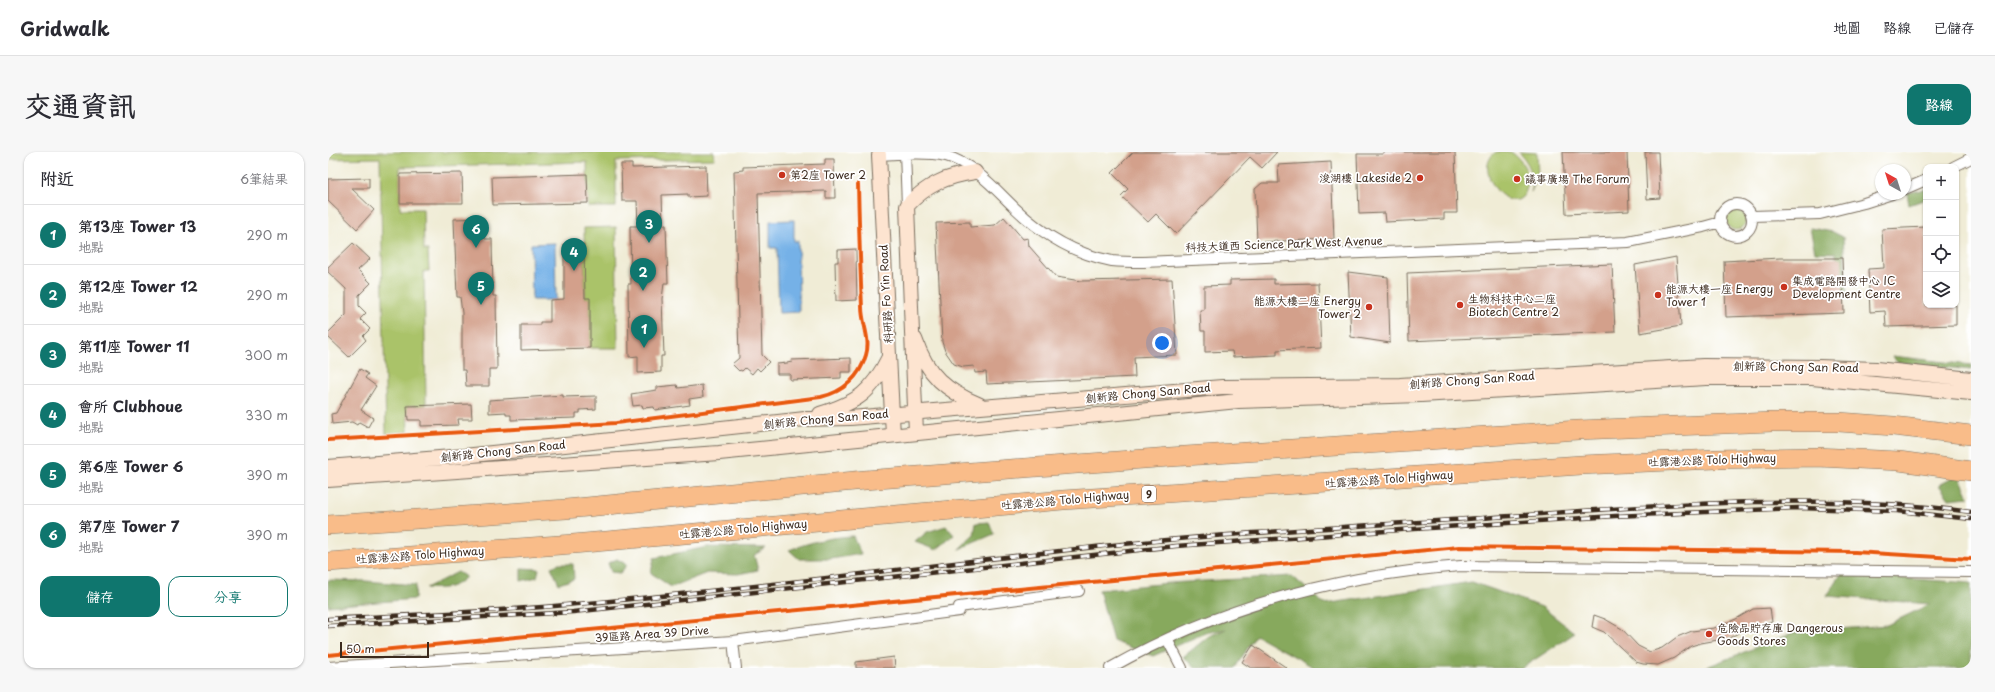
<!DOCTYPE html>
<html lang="zh-TW">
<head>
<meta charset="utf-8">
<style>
	body { margin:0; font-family:"Playpen Sans","LXGW WenKai TC",sans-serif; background:#f7f7f7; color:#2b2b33 }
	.controls { position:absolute; right:12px; top:12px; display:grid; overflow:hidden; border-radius:8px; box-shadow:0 1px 3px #0004 }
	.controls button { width:36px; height:36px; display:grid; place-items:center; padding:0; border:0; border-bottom:1px solid #e1e1e2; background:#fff; color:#2b2b33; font:20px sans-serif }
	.compass { position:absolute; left:1547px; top:12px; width:36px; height:36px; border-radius:50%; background:#fff; box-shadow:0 1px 3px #0004; rotate:321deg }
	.scale { position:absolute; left:12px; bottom:10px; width:89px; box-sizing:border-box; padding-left:4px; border:2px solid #3b2a1e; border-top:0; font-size:11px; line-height:14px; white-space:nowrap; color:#3b2a1e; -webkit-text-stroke:3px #fff; paint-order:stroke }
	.you { position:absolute; left:834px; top:191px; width:14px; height:14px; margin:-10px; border:3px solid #fff; border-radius:50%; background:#1a73e8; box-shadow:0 0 0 6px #1a73e833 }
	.badge { display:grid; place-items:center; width:26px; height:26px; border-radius:50%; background:#0f766e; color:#fff; font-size:13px; font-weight:700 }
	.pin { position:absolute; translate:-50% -33px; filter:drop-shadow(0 1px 2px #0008) }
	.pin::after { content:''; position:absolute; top:21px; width:14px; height:12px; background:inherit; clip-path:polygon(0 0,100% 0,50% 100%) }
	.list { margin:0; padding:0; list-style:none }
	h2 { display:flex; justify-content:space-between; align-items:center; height:52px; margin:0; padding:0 16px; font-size:17px }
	h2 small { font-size:13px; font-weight:400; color:#7c7c81 }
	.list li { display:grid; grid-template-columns:26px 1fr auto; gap:12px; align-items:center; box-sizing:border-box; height:60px; padding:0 16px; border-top:1px solid #e1e1e2 }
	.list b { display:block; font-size:15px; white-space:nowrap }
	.list p { margin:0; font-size:13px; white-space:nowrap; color:#7c7c81 }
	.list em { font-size:13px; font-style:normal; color:#7c7c81 }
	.actions { display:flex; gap:8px; padding:12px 16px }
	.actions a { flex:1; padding:9px 0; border:1px solid #0f766e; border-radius:12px; text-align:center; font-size:14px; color:#0f766e }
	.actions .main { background:#0f766e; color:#fff }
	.icon { flex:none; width:22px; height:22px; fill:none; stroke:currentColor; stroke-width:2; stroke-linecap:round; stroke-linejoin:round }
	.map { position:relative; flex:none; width:1643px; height:516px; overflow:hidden; border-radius:12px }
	header { display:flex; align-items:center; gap:24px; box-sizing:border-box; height:56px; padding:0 20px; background:#fff; border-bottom:1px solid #e1e1e2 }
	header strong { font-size:19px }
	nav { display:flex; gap:22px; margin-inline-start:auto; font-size:14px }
	.intro { display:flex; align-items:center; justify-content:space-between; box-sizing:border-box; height:96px; padding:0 24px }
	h1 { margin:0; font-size:28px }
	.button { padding:10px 18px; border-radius:12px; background:#0f766e; color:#fff; font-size:14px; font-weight:700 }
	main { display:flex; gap:24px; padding:0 24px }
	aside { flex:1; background:#fff; border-radius:12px; box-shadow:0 1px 3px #0004 }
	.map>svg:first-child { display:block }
	.green { fill:#aac369; stroke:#727644 }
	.forest { fill:#87a95d; stroke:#616a3e }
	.water { fill:#75b1e7; stroke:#586e82 }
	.building { fill:#d3a08b }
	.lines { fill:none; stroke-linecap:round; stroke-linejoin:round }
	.street-casing { stroke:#7a6e5e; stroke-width:12 }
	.secondary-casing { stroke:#7a6e5e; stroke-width:16 }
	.highway-casing { stroke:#7a6e5e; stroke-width:20 }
	.street { stroke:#fff; stroke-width:10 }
	.secondary { stroke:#fde4d0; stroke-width:14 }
	.highway { stroke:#f9bc89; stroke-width:19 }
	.rail-casing { stroke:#3b2a1e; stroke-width:4.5 }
	.rail { stroke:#fff; stroke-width:3; stroke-dasharray:9; stroke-linecap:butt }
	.cycleway-casing { stroke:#fff; stroke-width:6 }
	.cycleway { stroke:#e8590c; stroke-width:4 }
	.poi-dot { fill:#c8321e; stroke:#fff; stroke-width:1.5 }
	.labels { text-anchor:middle; stroke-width:3.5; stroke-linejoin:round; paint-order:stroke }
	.shield { fill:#fff; stroke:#766a62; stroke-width:1 }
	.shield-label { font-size:10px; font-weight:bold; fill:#3b2a1e }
	.poi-label { font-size:11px; fill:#3b2a1e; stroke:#fff; text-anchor:start }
	.street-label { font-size:11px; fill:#3b2a1e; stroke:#fff }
</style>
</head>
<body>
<header>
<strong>Gridwalk</strong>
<nav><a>地圖</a><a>路線</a><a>已儲存</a></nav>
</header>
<div class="intro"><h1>交通資訊</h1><a class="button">路線</a></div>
<main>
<aside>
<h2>附近<small>6筆結果</small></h2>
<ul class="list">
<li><span class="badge">1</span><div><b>第13座 Tower 13</b><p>地點</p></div><em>290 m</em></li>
<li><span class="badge">2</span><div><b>第12座 Tower 12</b><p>地點</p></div><em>290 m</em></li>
<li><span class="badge">3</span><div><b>第11座 Tower 11</b><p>地點</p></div><em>300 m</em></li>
<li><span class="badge">4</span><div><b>會所 Clubhoue</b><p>地點</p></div><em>330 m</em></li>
<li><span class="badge">5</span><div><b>第6座 Tower 6</b><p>地點</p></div><em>390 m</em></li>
<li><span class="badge">6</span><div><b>第7座 Tower 7</b><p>地點</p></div><em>390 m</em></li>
</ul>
<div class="actions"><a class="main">儲存</a><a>分享</a></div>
</aside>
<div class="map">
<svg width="1643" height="516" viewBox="0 0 1643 516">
	<rect width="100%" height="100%" fill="#fff"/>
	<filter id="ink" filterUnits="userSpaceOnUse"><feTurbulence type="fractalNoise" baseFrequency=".025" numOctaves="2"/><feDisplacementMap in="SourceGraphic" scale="8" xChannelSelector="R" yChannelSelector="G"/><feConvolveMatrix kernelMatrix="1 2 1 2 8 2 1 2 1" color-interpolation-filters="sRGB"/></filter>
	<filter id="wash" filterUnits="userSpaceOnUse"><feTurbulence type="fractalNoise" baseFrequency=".012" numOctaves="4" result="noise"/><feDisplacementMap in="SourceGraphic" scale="16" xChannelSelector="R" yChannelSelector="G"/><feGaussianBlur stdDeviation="0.9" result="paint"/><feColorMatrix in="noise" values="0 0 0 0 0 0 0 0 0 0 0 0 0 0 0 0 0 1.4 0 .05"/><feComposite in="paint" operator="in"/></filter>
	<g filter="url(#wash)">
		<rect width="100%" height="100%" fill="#f0ecd6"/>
		<path class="green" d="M0 0H386L387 7 288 9V55H260L259 10 72 15V57H95L96 98H100L101 119H96L98 253 79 254 80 280 58 282 52 6 0 7Z
			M1168 0H1183C1191 5 1199 16 1200 25 1201 30 1199 36 1197 41 1184 67 1142 18 1168 0Z
			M1191 0 1209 1 1210 24 1203 40C1208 26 1201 11 1191 0Z
			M1398 68a10 10 0 1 1 20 0a10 10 0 1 1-20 0Z
			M288 75 290 196H262V146H257L256 76Z"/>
		<path class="forest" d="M1598 37V47L1581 53 1579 41Z
			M1482 76 1505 80 1515 85 1519 144 1511 149 1508 101 1487 100Z
			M1564 204 1643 213V218L1569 210Z
			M1631 323 1641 345 1621 347 1611 333Z
			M661 370 666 382 631 397 646 383 648 371Z
			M618 374 626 383 608 398 587 390 599 380Z
			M525 384 533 402 503 407H471L461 398C482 390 502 385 525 384Z
			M379 395 438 396 426 403 430 418 410 422 379 421 343 435 323 421 326 406Z
			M289 407 299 413 292 421 283 420 280 411Z
			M231 412H245L246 427 231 432 223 415Z
			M193 416 211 417 209 425 193 429Z
			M130 420 138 425C126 437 115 437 98 436Z
			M1513 422 1643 431V516H1376L1464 481 1559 473 1602 452 1499 444Z
			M964 424 996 452 1144 430 1214 455 1247 481 1194 516H987L928 483 907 516H868L855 505 881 484 898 477 877 481 825 504 785 489 771 438 841 431Z
			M0 428 38 429 88 433 87 447 0 454Z"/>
		<path class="water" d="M466 68V89H470L471 160 451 161 449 96H442V69Z
			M227 91 228 148H204L203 92Z"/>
		<g id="blocks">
			<path class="building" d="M805 0H949L934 16 922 5 848 82 828 62 820 70 793 44 800 37 784 21Z
				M1055 0H1127L1129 61H1116V67L1058 70 1057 61 1031 62 1029 2H1055Z
				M1235 0H1299L1301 59 1238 62Z
				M1317 0H1330L1332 46 1319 47Z
				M497 7H506L507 46H498V39L430 41 434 203 441 210 432 219 429 216 424 222 417 216 414 219 412 218 411 219 404 212 411 206 406 19 415 18V15L497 12Z
				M1003 10 1006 87 929 90 927 37 934 31H951L950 13Z
				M293 12H304V16L378 14 379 44 360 45V42L334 43 335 73H338L340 131H336L334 147 336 204H333V220L310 221V204L301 205 300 132H303L302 74H310L309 49H294Z
				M134 21 135 51H72V22Z
				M259 22 260 51 165 53 164 25Z
				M41 26V36H23L46 58 29 77 0 49V27Z
				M676 65 695 87 700 86 701 94 728 125 753 129 844 127 849 203 806 205 807 225 659 232 658 220 647 221 646 214 635 215 626 212 617 199 614 190 608 71 642 70V75L667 73Z
				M156 66 157 87H164L165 144H168L169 217H161V234H138L137 218H134V161L132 145H129L126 67Z
				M1598 75V153H1628V173L1558 175 1557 159 1542 160 1540 117 1556 116 1554 77Z
				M25 91 42 107 30 118 43 131 31 143V154L38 161 32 167 42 177 35 184 38 188 21 205 0 185V181L18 163V137L0 120V115Z
				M236 92H256L257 146H262V196L193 198V173H212V170H222V148L236 147Z
				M528 97 529 148 508 149 507 110H510V98Z
				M1348 105 1353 174 1312 181 1307 113Z
				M1452 106H1514L1516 161 1398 165 1396 109Z
				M1284 112 1287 180 1081 189 1079 121Z
				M1020 120 1060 125 1062 191 1023 185Z
				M946 127V132L990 131 993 196 949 198V203L905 205 904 199 877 200V179H873L872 158H876V134L902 133V128Z
				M523 206V220H513V226L462 228V222H449V212L459 211 464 210 463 208Z
				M32 217 40 222 37 226 48 234 33 258 45 266 40 275 31 270 29 273 24 270 4 272 3 262 8 261Z
				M349 233 350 236 374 233 375 245 361 247 362 253 327 258 326 255 315 256 314 253 305 254 303 242 329 238V235Z
				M235 243V245L268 244V257L252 258V261H248V266L183 268V263H178V260L161 261V248Z
				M143 252 144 267H130L131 273 93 274V268H80L79 254Z
				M1442 456 1444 470 1418 477 1401 486 1373 491 1363 494 1346 506 1330 513 1315 512 1308 510 1276 480 1264 475 1266 463 1277 467 1294 477 1310 494 1322 500 1334 496 1349 485 1364 479 1386 476 1408 467 1425 457Z
				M925 493 959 516H923L914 510Z
				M566 505 567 516H528V510Z"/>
		</g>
	</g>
	<g filter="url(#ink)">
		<use href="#blocks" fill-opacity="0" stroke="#7a6e5e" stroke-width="1"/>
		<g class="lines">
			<defs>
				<path id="street" d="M551 0V3C573 2 597 0 618 4 646 12 667 37 687 56 714 82 747 102 784 109 794 110 805 110 815 110L1300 90 1375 75 1393 70
					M577 0 579 54
					M1625 15 1643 6
					M1577 37 1598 28
					M1392 68a16 16 0 1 1 32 0a16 16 0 1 1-32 0Z
					M1424 64 1492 62 1536 51 1564 42
					M839 487 854 516
					M405 489 408 516
					M0 515 405 489 631 459V455L751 439
					M782 516C892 454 1008 423 1133 414L1643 420"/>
				<path id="secondary" d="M551 3 565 283
					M587 187C599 223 618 239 652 253
					M492 262C530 250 543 241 561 205
					M588 281 579 54C598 33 619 24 647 20
					M0 315 136 304 477 267 522 266 894 235 1072 233 1375 214 1491 215 1548 217 1643 227
					M0 328 391 301 910 249 1093 243 1378 226H1484L1643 241"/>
				<path id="highway" d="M0 373 238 357 537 328 842 305 1250 278 1444 270H1511L1565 274 1643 283
					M0 410 245 392 735 348 1253 313 1388 307 1489 305 1571 309 1643 319"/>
			</defs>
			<use href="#street" class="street-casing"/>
			<use href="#secondary" class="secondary-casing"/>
			<use href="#highway" class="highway-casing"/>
			<use href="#street" class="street"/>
			<use href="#secondary" class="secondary"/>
			<use href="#highway" class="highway"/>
			<defs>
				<path id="rail" d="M0 467C83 463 166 460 248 452 421 437 594 414 767 395 890 382 1015 375 1139 367 1306 356 1476 338 1643 360
					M0 474 245 460 848 394 1086 377 1287 364 1470 356 1570 359 1643 367"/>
			</defs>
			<use href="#rail" class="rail-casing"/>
			<use href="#rail" class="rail"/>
			<defs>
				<path id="cycleway" d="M0 288 288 271 493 245C515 240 532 225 538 203 543 187 534 172 534 155 532 114 531 73 530 32
					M0 503 1131 395 1527 400 1643 407"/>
			</defs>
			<use href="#cycleway" class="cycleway-casing"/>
			<use href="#cycleway" class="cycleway"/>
		</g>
	</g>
	<g class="poi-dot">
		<circle cx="454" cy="23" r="4"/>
		<circle cx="1092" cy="26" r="4"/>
		<circle cx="1189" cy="27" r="4"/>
		<circle cx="1456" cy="135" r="4"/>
		<circle cx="1330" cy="143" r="4"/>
		<circle cx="1132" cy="153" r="4"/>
		<circle cx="1041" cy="155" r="4"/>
		<circle cx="1381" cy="482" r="4"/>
	</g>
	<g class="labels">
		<rect class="shield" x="814" y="334" width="14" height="16" rx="3"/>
		<g class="shield-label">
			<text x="821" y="346">9</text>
		</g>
		<g class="poi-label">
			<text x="462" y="27">第2座 Tower 2</text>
			<text x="1084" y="30" text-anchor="end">浚湖樓 Lakeside 2</text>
			<text x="1197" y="31">議事廣場 The Forum</text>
			<text x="1464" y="133">集成電路開發中心 IC<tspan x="1464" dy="13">Development Centre</tspan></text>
			<text x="1338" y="141">能源大樓一座 Energy<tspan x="1338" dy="13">Tower 1</tspan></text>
			<text x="1140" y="151">生物科技中心二座<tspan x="1140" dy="13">Biotech Centre 2</tspan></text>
			<text x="1033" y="153" text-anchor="end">能源大樓二座 Energy<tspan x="1033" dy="13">Tower 2</tspan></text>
			<text x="1389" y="480">危險品貯存庫 Dangerous<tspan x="1389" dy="13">Goods Stores</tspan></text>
		</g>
		<g class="street-label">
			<text transform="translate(956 92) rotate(-2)" y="4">科技大道西 Science Park West Avenue</text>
			<text transform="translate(558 142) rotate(-93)" y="4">科研路 Fo Yin Road</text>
			<text transform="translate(1468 215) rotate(1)" y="4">創新路 Chong San Road</text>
			<text transform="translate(1144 228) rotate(-4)" y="4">創新路 Chong San Road</text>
			<text transform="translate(820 241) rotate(-5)" y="4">創新路 Chong San Road</text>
			<text transform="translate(498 267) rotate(-5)" y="4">創新路 Chong San Road</text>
			<text transform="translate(175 299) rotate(-6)" y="4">創新路 Chong San Road</text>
			<text transform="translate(1384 308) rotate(-2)" y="4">吐露港公路 Tolo Highway</text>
			<text transform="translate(1061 327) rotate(-4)" y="4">吐露港公路 Tolo Highway</text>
			<text transform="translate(737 348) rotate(-5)" y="4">吐露港公路 Tolo Highway</text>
			<text transform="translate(415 377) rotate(-5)" y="4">吐露港公路 Tolo Highway</text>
			<text transform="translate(92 403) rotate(-4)" y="4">吐露港公路 Tolo Highway</text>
			<text transform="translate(324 482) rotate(-4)" y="4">39區路 Area 39 Drive</text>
		</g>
	</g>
</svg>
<div class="controls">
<button>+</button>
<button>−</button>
<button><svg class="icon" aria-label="locate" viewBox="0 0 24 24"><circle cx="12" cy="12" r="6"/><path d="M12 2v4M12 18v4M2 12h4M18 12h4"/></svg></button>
<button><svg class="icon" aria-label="layers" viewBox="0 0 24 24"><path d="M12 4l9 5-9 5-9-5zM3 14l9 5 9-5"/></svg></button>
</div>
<svg class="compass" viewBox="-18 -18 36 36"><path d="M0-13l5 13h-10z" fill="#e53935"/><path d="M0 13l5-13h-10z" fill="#7c7c81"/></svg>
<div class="scale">50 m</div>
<div class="you"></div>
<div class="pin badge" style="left:316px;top:196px">1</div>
<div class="pin badge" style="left:315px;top:139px">2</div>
<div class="pin badge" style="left:321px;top:91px">3</div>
<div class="pin badge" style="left:246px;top:119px">4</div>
<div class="pin badge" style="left:153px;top:153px">5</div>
<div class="pin badge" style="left:148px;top:96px">6</div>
</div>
</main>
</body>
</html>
